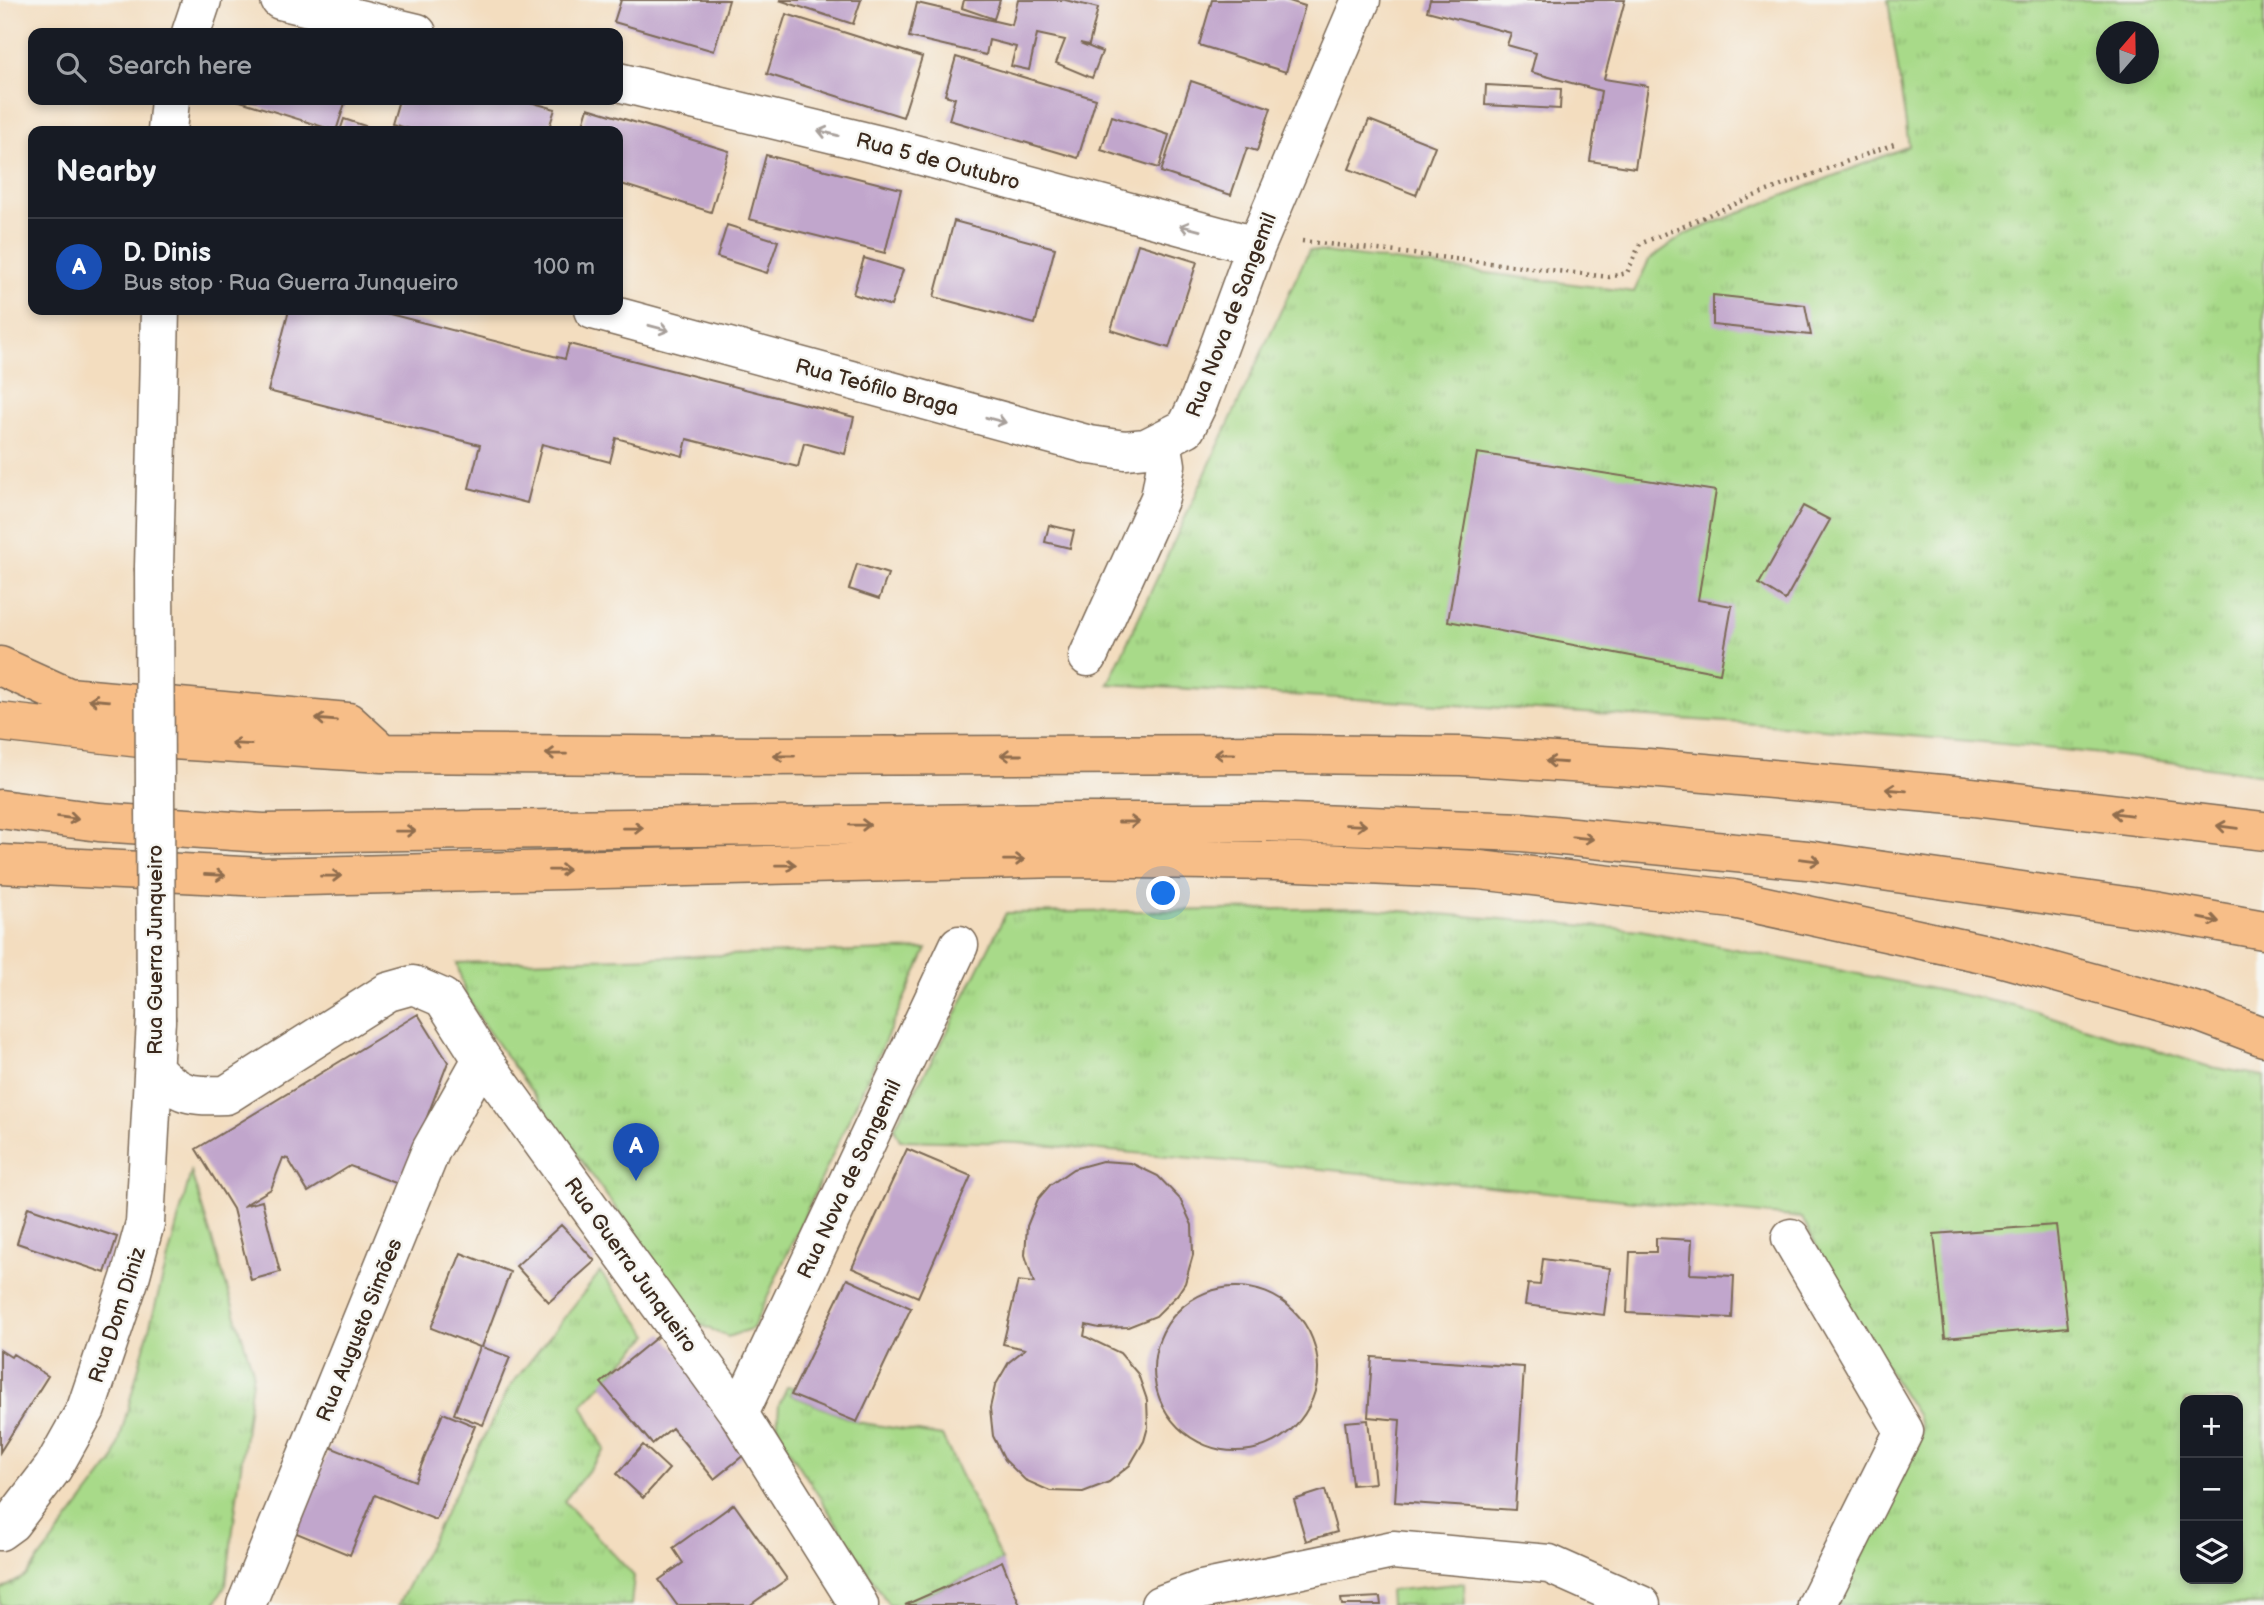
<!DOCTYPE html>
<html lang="en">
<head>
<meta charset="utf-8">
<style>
	body { margin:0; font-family:"Balsamiq Sans",sans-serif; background:#242831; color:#f1f3f6 }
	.controls { position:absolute; right:21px; bottom:21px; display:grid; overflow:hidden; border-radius:14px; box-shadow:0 4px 10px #0003 }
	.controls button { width:63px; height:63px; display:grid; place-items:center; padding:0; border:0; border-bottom:2px solid #363941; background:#171b24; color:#f1f3f6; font:35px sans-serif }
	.compass { position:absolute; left:2096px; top:21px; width:63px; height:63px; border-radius:50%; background:#171b24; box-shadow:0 4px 10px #0003; rotate:20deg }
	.you { position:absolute; left:1164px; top:894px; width:24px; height:24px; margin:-18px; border:5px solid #fff; border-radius:50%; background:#1a73e8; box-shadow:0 0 0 10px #1a73e833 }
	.badge { display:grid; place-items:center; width:46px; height:46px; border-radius:50%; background:#1f6fb2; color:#fff; font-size:23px; font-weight:700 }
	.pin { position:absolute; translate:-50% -58px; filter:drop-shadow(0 2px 4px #0008) }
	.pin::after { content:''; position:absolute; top:37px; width:24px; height:21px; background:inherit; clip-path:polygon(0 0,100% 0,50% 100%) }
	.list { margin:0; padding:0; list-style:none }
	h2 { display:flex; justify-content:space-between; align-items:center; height:91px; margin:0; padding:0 28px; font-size:30px }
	h2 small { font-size:23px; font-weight:400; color:#9ea1a6 }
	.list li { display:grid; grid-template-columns:46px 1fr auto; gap:21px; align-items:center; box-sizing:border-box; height:98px; padding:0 28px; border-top:2px solid #363941 }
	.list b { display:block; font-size:26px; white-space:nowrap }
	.list p { margin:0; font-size:23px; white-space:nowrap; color:#9ea1a6 }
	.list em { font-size:23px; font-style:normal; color:#9ea1a6 }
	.icon { flex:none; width:38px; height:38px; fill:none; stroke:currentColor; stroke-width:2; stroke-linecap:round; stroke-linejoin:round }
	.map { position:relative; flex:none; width:2264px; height:1605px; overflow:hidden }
	.search { position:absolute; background:#171b24; box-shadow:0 4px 10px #0003; left:28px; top:28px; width:595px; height:77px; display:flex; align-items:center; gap:18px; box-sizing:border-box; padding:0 24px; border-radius:14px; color:#9ea1a6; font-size:26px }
	.panel { position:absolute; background:#171b24; box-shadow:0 4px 10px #0003; left:28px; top:126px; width:595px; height:189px; border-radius:14px }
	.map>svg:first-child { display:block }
	.grass { fill:url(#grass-tufts); stroke:#728254; stroke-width:2; fill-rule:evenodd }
	.building { fill:#c1a6cc }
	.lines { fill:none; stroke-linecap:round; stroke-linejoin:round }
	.street-casing { stroke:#7b6956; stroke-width:41 }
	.highway-casing { stroke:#7b6956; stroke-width:41 }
	.path { stroke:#7b6956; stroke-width:4.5; stroke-dasharray:2 5; stroke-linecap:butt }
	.street { stroke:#fff; stroke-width:38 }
	.highway { stroke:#f7be88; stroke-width:38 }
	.street-bridge-casing { stroke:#7b6956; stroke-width:41; stroke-linecap:butt }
	.street-bridge { stroke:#fff; stroke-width:38 }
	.oneway { stroke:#a79f9a }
	.oneway2 { stroke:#906d4e }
	.labels { text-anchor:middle; stroke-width:5; stroke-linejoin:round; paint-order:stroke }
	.street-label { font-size:21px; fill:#3b2a1e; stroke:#f6f6f2 }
</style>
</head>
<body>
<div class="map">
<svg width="2264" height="1605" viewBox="0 0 2264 1605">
	<defs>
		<pattern id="grass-tufts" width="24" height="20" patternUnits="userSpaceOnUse" patternTransform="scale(1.75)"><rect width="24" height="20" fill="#a8da89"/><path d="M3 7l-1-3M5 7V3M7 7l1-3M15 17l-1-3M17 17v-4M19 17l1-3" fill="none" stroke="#92bb76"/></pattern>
	</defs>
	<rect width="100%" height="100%" fill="#f6f6f2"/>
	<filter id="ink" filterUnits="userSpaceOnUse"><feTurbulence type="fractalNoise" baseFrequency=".0143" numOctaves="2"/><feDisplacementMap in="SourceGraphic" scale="14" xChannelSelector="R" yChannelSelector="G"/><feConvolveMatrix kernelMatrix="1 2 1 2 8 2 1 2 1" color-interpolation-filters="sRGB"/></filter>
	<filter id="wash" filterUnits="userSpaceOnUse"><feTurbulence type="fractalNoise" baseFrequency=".00686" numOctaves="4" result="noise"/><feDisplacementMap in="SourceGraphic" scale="28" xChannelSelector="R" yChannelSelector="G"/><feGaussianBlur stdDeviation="1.57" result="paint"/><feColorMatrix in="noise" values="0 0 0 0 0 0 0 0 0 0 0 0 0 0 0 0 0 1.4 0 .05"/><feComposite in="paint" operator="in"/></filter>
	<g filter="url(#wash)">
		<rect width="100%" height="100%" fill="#f3ddbf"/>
		<path class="grass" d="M1888 0H2264V775C2091 749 1917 736 1742 723 1531 709 1319 697 1108 684L1309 250 1634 292 1649 260 1684 235 1909 146ZM2106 32H2148V74H2106Z
			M1362 908 1640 930 2017 1006 2210 1067 2264 1076V1605H1836L1918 1447 1921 1430 1917 1415 1847 1306 1802 1218 1321 1169 1018 1143 900 1140 894 1128 941 1044 1006 913ZM2185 1400H2238V1579H2185Z
			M927 949 753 1328 728 1337 699 1324 483 1024 465 993 457 963Z
			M191 1172 253 1371 226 1585 214 1605H0V1590L26 1576 114 1460Z
			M600 1272 649 1335 582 1405 605 1450 564 1501 634 1576 631 1605H398L509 1388Z
			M787 1387H794L791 1395 857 1422 942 1436 1002 1561 905 1605H889L777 1431 779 1405Z
			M1464 1583 1465 1605H1390L1389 1591Z"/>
		<g id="blocks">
			<path class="building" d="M621 0H729L714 51 614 22Z
				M779 0H861L853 24Z
				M964 0H1000L994 19 962 8Z
				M1018 0H1065L1098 8 1089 45 1080 43 1102 52 1092 78 1056 63 1065 40 1037 34 1029 70 1011 66 1016 47 989 40 986 55 909 37 917 3 1012 25Z
				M1212 0H1286L1305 6 1286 72 1199 45Z
				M1430 0H1625L1604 79 1648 86 1635 168 1590 161 1601 91 1531 72 1536 53 1507 45 1511 33 1427 11Z
				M786 14 922 57 903 117 767 74Z
				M956 57 1096 99 1078 158 949 120 955 98 945 95Z
				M1191 81 1271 108 1257 151 1247 148 1231 195 1161 172Z
				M1486 85 1561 89 1560 109 1485 105Z
				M237 100H346L336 131Z
				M399 100H523L555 109 548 131H417L392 124Z
				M588 108 729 151 711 212 618 183V131H581Z
				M1112 116 1169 135 1159 168 1101 150Z
				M344 119 380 131H340Z
				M1369 120 1435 146 1416 195 1349 169Z
				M766 155 901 189 885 253 749 219Z
				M954 221 1055 248 1035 324 934 297Z
				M727 225 778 241 767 273 717 257Z
				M1138 244 1197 262 1169 348 1111 330Z
				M864 258 903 270 891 306 853 294Z
				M1713 295 1805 305 1811 335 1713 325Z
				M289 310H374L565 359 569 344 854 417 845 454 804 443 798 467 687 439 683 456 616 438 610 462 542 444 527 503 469 488 480 445 268 391Z
				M1477 453 1716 491 1698 600 1732 606 1720 673 1448 621Z
				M1803 506 1830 520 1785 600 1759 584Z
				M1049 525 1074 531 1070 548 1045 542Z
				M857 564 888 574 879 599 849 589Z
				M418 1014 448 1062 401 1185 350 1166 308 1192 288 1159 283 1158 271 1189 243 1206 262 1201 280 1272 251 1280 233 1209 196 1149Z
				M907 1149 971 1176 918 1297 852 1268Z
				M1102 1161 1131 1163 1158 1176 1180 1199 1192 1225 1193 1255 1185 1283 1177 1295 1156 1316 1128 1327 1099 1328 1086 1325 1084 1336 1120 1353 1138 1374 1147 1400 1148 1427 1144 1441 1130 1465 1109 1482 1083 1492 1050 1491 1025 1480 1005 1460 993 1436 990 1408 995 1386 1009 1362 1025 1349 1003 1344 1018 1281 1034 1283 1025 1255 1027 1226 1038 1199 1050 1185 1073 1169Z
				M28 1207 117 1237 105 1273 17 1243Z
				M561 1225 595 1261 549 1302 516 1266Z
				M2056 1225 2068 1327 1945 1338 1934 1234Z
				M1656 1238 1692 1240 1690 1274 1734 1276 1732 1318 1627 1313 1630 1252H1656Z
				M461 1253 510 1272 482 1347 510 1357 483 1425 454 1414 480 1347 431 1328Z
				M1543 1259 1610 1268 1604 1315 1525 1305 1528 1284 1540 1285Z
				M847 1279 911 1308 857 1422 791 1395Z
				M1154 1369a82 82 0 1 1 164 0a82 82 0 1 1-164 0Z
				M662 1333 755 1446 714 1479 672 1428 652 1444 601 1383Z
				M0 1350 11 1357 13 1354 48 1376 0 1452Z
				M1372 1357 1524 1367 1515 1510 1395 1502 1400 1420 1368 1417Z
				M443 1413 475 1426 436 1520 375 1495 350 1555 294 1532 330 1447 415 1481Z
				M1368 1420 1375 1483 1352 1485 1345 1422Z
				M643 1445 669 1469 643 1498 617 1474Z
				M1325 1490 1337 1532 1306 1541 1294 1500Z
				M734 1504 787 1579 750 1605H677L659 1580 683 1563 673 1548Z
				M1002 1561 1020 1605H905L948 1586Z
				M1380 1597 1381 1605H1342L1341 1599Z"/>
		</g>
	</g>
	<g filter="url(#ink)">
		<use href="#blocks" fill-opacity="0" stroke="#7b6956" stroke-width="2"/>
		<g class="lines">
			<defs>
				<path id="street" d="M280 0 417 33
					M191 33 202 0
					M618 82 896 149 1256 246
					M167 131 170 100
					M593 310 1090 445 1125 450 1146 448 1186 428 1199 401 1256 246 1361 0
					M154 568 160 310
					M1088 657 1160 498 1166 465 1162 440
					M155 1070C180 1096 191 1096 226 1095L388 992 413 985 443 998 482 1059 739 1414 859 1605
					M1791 1238 1904 1431 1817 1605
					M739 1414 959 945
					M0 1531 11 1523 53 1468 86 1409 130 1278 145 1223 156 1020
					M246 1605 431 1150 482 1059
					M1160 1605 1201 1590 1393 1550 1549 1564 1641 1605"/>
				<path id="highway" d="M0 666 68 697 348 722 382 753
					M0 722 140 738 382 753 759 756 1292 754 1461 756 1648 768 1964 796 2264 831
					M0 809 99 822 263 833 1061 822H1266L1522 832 1807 860 2153 910 2264 930
					M0 864 263 877 1065 858 1276 861 1479 870 1733 899 1996 956 2198 1012 2264 1037"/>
			</defs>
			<use href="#street" class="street-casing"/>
			<use href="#highway" class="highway-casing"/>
			<path class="path" d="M1302 241 1609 277 1627 273 1640 244 1754 196 1894 144"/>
			<use href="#street" class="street"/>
			<use href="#highway" class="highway"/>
			<defs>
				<path id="street-bridge" d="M154 568 156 1020"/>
			</defs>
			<use href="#street-bridge" class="street-bridge-casing"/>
			<use href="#street-bridge" class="street-bridge"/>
		</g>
		<defs><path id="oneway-shaft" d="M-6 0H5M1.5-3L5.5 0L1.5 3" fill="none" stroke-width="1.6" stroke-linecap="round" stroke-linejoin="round" transform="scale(1.75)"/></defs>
		<g class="oneway">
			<use href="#oneway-shaft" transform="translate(828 133) rotate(-166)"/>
			<use href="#oneway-shaft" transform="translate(1190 228) rotate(-165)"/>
			<use href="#oneway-shaft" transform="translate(659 328) rotate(15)"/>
			<use href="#oneway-shaft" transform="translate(996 420) rotate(15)"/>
		</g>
		<g class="oneway2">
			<use href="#oneway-shaft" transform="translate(99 700) rotate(-175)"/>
			<use href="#oneway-shaft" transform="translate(326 720) rotate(-175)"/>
			<use href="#oneway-shaft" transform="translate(241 744) rotate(-177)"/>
			<use href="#oneway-shaft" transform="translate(556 754) rotate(-179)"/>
			<use href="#oneway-shaft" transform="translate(1224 754) rotate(180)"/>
			<use href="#oneway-shaft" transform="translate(1011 755) rotate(180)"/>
			<use href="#oneway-shaft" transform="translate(784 756) rotate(180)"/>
			<use href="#oneway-shaft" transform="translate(1556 762) rotate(-176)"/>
			<use href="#oneway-shaft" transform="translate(1896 790) rotate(-175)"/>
			<use href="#oneway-shaft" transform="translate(2122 814) rotate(-173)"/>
			<use href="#oneway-shaft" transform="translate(68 818) rotate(7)"/>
			<use href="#oneway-shaft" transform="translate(1129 822)"/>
			<use href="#oneway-shaft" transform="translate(860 825) rotate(-1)"/>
			<use href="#oneway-shaft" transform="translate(1356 825) rotate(2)"/>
			<use href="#oneway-shaft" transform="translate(2227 827) rotate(-173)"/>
			<use href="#oneway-shaft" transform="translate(633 828) rotate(-1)"/>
			<use href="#oneway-shaft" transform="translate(405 831) rotate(-1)"/>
			<use href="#oneway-shaft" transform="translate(1583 838) rotate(6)"/>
			<use href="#oneway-shaft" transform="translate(1014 860) rotate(-1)"/>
			<use href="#oneway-shaft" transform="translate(1810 860) rotate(7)"/>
			<use href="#oneway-shaft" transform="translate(786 865) rotate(-1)"/>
			<use href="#oneway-shaft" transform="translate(559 870) rotate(-1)"/>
			<use href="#oneway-shaft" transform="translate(215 875) rotate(3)"/>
			<use href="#oneway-shaft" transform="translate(331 876) rotate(-1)"/>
			<use href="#oneway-shaft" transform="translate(2209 920) rotate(10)"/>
		</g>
	</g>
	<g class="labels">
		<g class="street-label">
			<text transform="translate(938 161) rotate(15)" y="7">Rua 5 de Outubro</text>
			<text transform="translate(1231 315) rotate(-69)" y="7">Rua Nova de Sangemil</text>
			<text transform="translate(877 387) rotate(15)" y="7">Rua Teófilo Braga</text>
			<text transform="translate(155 950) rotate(-90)" y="7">Rua Guerra Junqueiro</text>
			<text transform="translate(849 1179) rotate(-65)" y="7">Rua Nova de Sangemil</text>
			<text transform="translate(631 1265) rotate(54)" y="7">Rua Guerra Junqueiro</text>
			<text transform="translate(117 1315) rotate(-72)" y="7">Rua Dom Diniz</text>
			<text transform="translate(359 1330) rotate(-68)" y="7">Rua Augusto Simões</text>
		</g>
	</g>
</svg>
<div class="controls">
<button>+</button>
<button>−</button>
<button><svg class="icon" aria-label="layers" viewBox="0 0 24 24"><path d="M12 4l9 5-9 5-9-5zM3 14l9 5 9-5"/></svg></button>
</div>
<svg class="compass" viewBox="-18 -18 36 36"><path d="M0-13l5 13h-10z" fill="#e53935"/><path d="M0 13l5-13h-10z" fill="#9ea1a6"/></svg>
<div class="you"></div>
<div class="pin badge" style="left:636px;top:1181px;background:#1a4fb4">A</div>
<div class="search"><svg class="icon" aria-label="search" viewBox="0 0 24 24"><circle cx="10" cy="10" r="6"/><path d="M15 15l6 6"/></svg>Search here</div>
<section class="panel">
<h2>Nearby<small></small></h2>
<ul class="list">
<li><span class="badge" style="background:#1a4fb4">A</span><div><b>D. Dinis</b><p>Bus stop · Rua Guerra Junqueiro</p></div><em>100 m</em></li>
</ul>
</section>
</div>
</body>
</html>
